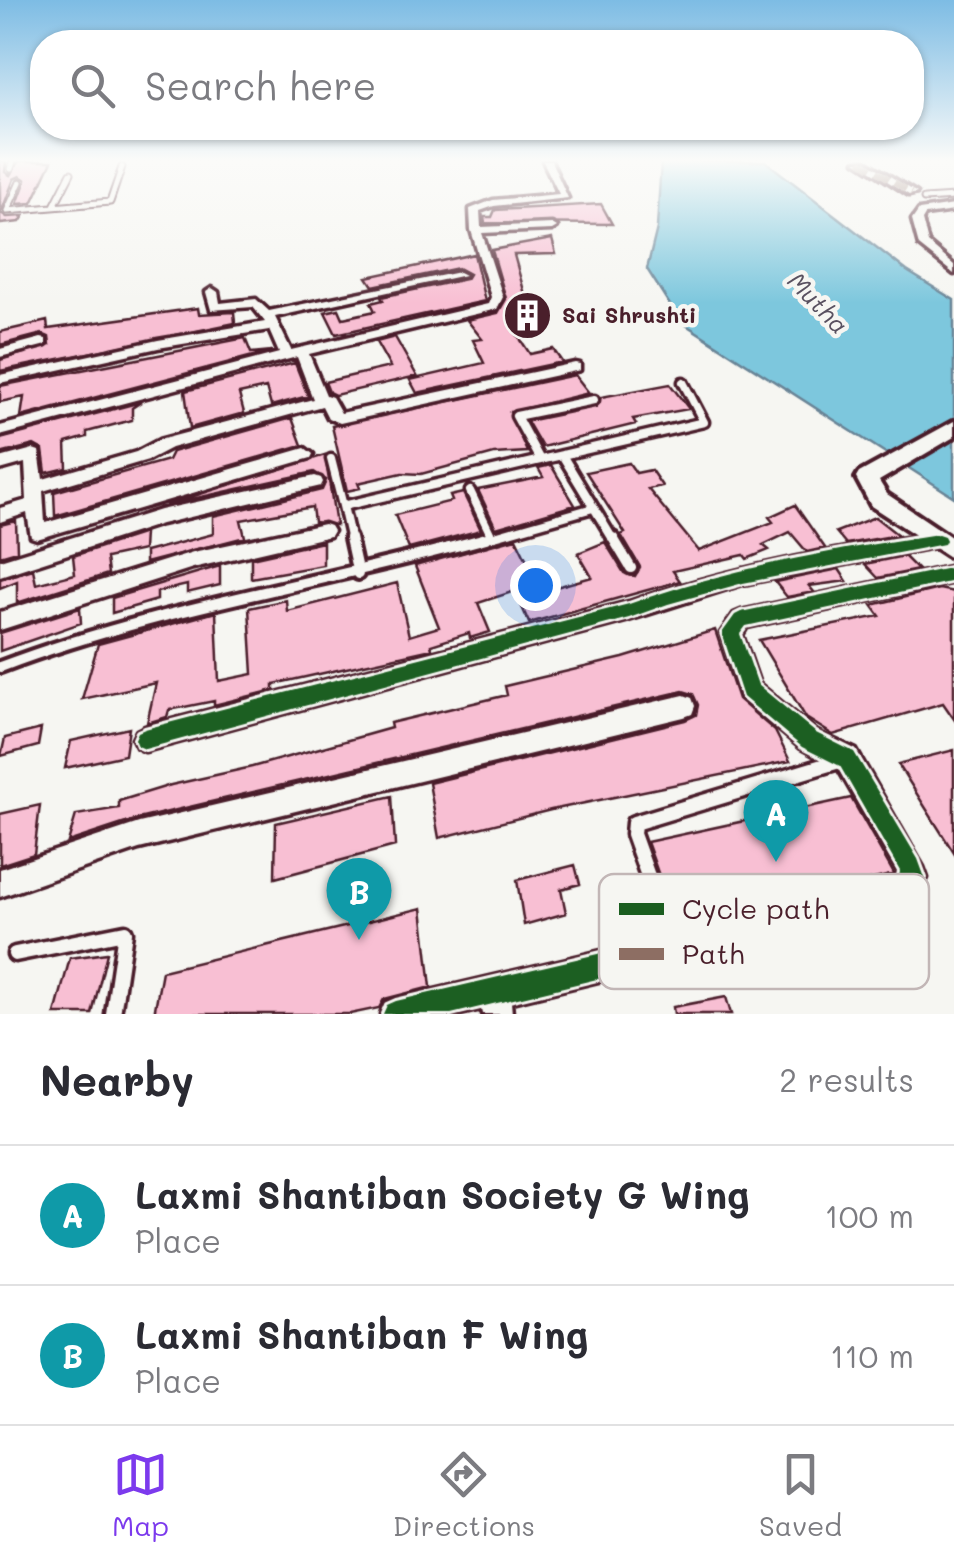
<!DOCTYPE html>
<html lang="en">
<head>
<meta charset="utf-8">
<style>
	body { margin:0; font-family:Mali,sans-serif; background:#f7f7f7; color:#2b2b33 }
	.you { position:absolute; left:535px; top:585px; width:35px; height:35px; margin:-25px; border:8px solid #fff; border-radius:50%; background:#1a73e8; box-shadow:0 0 0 15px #1a73e833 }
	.badge { display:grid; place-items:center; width:65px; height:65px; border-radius:50%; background:#7c3aed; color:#fff; font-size:32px; font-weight:700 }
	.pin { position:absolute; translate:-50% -82px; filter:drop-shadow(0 2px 5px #0008) }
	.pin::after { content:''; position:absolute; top:52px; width:35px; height:30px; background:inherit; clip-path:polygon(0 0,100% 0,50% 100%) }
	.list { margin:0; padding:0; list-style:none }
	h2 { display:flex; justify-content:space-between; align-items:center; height:130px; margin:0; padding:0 40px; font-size:42px }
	h2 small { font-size:32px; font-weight:400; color:#7c7c81 }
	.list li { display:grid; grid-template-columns:65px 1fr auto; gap:30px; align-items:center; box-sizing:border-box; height:140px; padding:0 40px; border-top:2px solid #e1e1e2 }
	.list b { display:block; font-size:38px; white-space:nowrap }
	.list p { margin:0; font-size:32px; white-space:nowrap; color:#7c7c81 }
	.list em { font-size:32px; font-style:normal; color:#7c7c81 }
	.icon { flex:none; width:55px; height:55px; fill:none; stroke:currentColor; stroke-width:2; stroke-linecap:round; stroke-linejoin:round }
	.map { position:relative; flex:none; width:954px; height:1014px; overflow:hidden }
	.search { position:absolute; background:#fff; box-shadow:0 2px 8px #0004; left:30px; right:30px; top:30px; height:110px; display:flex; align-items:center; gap:25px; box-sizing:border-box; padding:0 35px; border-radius:40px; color:#7c7c81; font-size:38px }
	.sheet { height:410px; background:#fff }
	nav { display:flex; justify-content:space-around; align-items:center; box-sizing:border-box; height:140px; border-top:2px solid #e1e1e2; background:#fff; font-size:28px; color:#7c7c81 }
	nav a { display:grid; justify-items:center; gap:5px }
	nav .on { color:#7c3aed }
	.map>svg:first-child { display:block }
	.water { fill:#7dc7dd; stroke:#698496; stroke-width:2.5 }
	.building { fill:#f8bfd3; stroke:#4a1f2b; stroke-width:2.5 }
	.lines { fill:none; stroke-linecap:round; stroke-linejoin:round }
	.service-far3-casing { stroke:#4a1f2b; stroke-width:9 }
	.service-far2-casing { stroke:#4a1f2b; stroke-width:15 }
	.service-far1-casing { stroke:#4a1f2b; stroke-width:18 }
	.service-casing { stroke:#4a1f2b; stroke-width:21 }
	.minor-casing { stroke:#4a1f2b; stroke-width:7 }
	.tertiary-casing { stroke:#4a1f2b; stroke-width:8 }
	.service-far3 { stroke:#f6f6f2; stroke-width:5 }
	.service-far2 { stroke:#f6f6f2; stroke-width:8 }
	.service-far1 { stroke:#f6f6f2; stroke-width:10 }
	.service { stroke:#f6f6f2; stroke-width:14 }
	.minor { fill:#f6f6f2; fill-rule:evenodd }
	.tertiary { fill:#f6f6f2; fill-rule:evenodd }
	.quiet { stroke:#8d6e63; stroke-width:6; stroke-dasharray:14 6; stroke-linecap:butt }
	.cycleway-casing { stroke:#f6f6f2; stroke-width:6 }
	.cycleway { fill:#1b5e20; fill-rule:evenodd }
	.labels { text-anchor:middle; stroke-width:9; stroke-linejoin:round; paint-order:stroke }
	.far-poi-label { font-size:22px; font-weight:bold; fill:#4a1f2b; stroke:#f6f6f2; text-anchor:start }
	.far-water-label { font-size:25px; font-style:italic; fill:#595160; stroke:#f6f6f2 }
	.key { fill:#f6f6f2; stroke:#c2b6b6; stroke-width:2.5 }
	.key-label { font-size:28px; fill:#4a1f2b }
</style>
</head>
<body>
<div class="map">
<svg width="954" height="1014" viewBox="0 0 954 1014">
	<rect width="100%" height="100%" fill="#f6f6f2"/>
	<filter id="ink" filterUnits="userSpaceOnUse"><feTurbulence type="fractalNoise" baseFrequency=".01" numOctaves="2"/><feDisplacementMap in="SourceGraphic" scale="20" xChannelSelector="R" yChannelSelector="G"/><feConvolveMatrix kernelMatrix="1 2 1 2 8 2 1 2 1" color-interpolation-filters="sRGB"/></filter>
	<g filter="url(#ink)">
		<path class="water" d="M661 161H765L907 271 954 300V497L680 321 647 269 657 228Z"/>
		<path class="building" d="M0 161H6L5 172 10 175 19 161H52L32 203 17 204 26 180 20 176 14 179 1 213 7 217 24 216 20 222 0 224Z
			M601 204 612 224 485 223 484 217H492L495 210Z
			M552 239 556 254 514 255 528 305 536 303 551 321 513 328 530 354 553 349 562 362 417 393 410 380 484 363 473 340 482 339 467 320 498 313 506 299 492 250Z
			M474 254 485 301 336 334 325 312 339 309 343 318 375 311 371 303 383 300 381 297 466 279 469 274 458 268 373 286 367 277Z
			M198 308 199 314 234 312 235 323 0 371V360L50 345 49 337 42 334 0 345V332L47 321 48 329Z
			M395 337 417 376 335 395 329 392 325 382 390 367 376 342Z
			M245 338 251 353 272 351 21 417 24 397 0 402V386Z
			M295 363 308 396 271 406 266 388 239 394 244 413 190 428 185 391Z
			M575 375 589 393 510 412 527 452 494 454 421 474 402 473 358 483 360 488 347 491 332 426Z
			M670 384 689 409 633 419 636 424 542 447 527 421 596 407 601 397Z
			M141 402 132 408V420L87 432V437L66 443 67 468 46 473 43 450 34 445 0 454V439Z
			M292 418 302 445 55 516 54 492 168 460 172 452Z
			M325 455 336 525 314 522 312 507 241 520 245 537 145 563V552L213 534V516L322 490 326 480 314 472 165 505Z
			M629 463 636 473 651 470 662 486 648 489 699 551 773 522 769 517 795 505 825 548 807 552 790 532 763 545 769 550 747 559 744 555 673 571 680 581 529 623 515 591 478 603 490 632 470 638 469 633 431 645 432 649 274 684V690L214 705V701L169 710 167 717 147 723 156 683 82 699 98 644 216 612 219 681 253 674 249 608 286 600 287 611 397 583 409 636 439 627 415 566 516 538 542 591 592 577 578 553 605 542 624 573 635 576 640 567 621 535 625 533 586 472Z
			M551 465 575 505 496 528 478 490 543 477 538 468Z
			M463 493 481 530 409 549 395 515 452 501 450 496Z
			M875 517 898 535 846 544 836 532Z
			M16 521 17 551 0 556V525Z
			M144 533 143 550 106 558 108 574 17 603V581L0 588V579L33 569 36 584 75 574 73 556Z
			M323 542V565L251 578V558Z
			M904 556 918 570 878 578 865 564Z
			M220 566V585L187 593V585L157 592V600L112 613V598Z
			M839 569 847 581 809 586 814 592 787 597 775 582Z
			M939 589 954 592V719L943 703 833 735 806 718 759 640 880 616 872 605Z
			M80 608 81 623 0 651V633Z
			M715 630 738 699 775 731 790 761 551 810 439 838 429 783 685 720 696 715 698 705 693 694 683 691 138 819 68 842 76 815 119 808V801L171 785 252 767 391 728 390 723 507 695 505 686 623 658Z
			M129 728 125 755 65 768 71 741Z
			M41 729 38 746 1 756 5 738Z
			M954 750V853L898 764Z
			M392 796 395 846 275 878 276 823Z
			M851 798 894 874 678 929 647 842Z
			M40 805 34 854 0 865V814Z
			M575 865 580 884 561 889 566 913 524 925 517 880Z
			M422 908 431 987 384 999 379 1008 350 1014H154L162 971Z
			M107 953 92 1014H55L70 958Z
			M726 997 731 1014H674L673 1007Z"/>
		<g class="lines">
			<defs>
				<path id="service-far3" d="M11 169 13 161
					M20 182 7 211 110 202 122 167
					M924 199 954 197
					M54 206 71 173"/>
				<path id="service-far2" d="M562 455 614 541
					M331 459 343 506
					M540 460 516 416 594 400
					M470 491 492 537
					M351 541 343 506 704 422 683 382
					M477 541 593 508"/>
				<path id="service-far1" d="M350 538 358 574
					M613 538 631 568
					M0 667C155 608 325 583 486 538"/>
				<path id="service" d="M673 946 633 834 634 823 839 761
					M15 954 125 932 113 1014"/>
				<path id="minor" d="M543 161H551L568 198 494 206 480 211 481 227 552 224 557 227 552 230 482 233 503 297 497 309 309 354 326 395 332 397 341 413 575 363 580 364V370L340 423 328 418 322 406 171 448 148 460 43 491 45 523 305 448 313 454 311 458 37 539 31 537 27 513 0 522V508L27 500 25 463 0 470V458L33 449 39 451 43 479 136 452 159 440 313 399 297 357 0 436V426L279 353 269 330 158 348 0 383V375L158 340 265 322 253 307 211 310 206 292 212 288 218 292 220 303 256 299 269 311 459 272 465 275 275 317 291 350 488 304 491 297 471 230 470 209 493 200 559 194Z
					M856 161H866L917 193 909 195Z
					M954 205V211L925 215 922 220 928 243 954 265V274L919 246 912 220 919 210Z
					M41 338 46 339V345L0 357V349Z
					M315 476 321 478 323 482 321 486 161 524 0 576V560L160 510Z
					M324 524 330 526 333 531 330 536 193 568 0 630V612L193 552Z
					M938 533 944 535 947 540 944 545 743 584 629 620 145 751 137 747 133 739 137 731 145 727 629 602C729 567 833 549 938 533Z
					M954 566V582L747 627 742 635 759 684 817 732 856 750 923 867 927 878 916 898 743 946 511 1002 512 1014H482L481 1009 460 1014H381L385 1003 396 999 743 918 898 877V872L838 768 801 748 742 698 721 633 734 614 741 611Z
					M684 695 692 698 695 706 692 714 684 717 139 849 0 897V869L139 823Z"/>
				<path id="tertiary" d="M954 421V437L879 481 887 494 954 539V560L871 506 856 478 859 473Z"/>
			</defs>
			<use href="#service-far3" class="service-far3-casing"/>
			<use href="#service-far2" class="service-far2-casing"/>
			<use href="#service-far1" class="service-far1-casing"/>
			<use href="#service" class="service-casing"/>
			<use href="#minor" class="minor-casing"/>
			<use href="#tertiary" class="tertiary-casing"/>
			<use href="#service-far3" class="service-far3"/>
			<use href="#service-far2" class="service-far2"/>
			<use href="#service-far1" class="service-far1"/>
			<use href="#service" class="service"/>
			<use href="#minor" class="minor"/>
			<use href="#tertiary" class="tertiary"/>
			<path class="quiet" d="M860 161 912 193"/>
			<defs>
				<path id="cycleway" d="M938 534 944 536 946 540 944 544 743 583 668 604 629 618 145 749 138 746 135 739 138 732 145 729 629 604C729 568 833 550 938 534Z
					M954 567V581L746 626 740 634 758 685 816 733 854 752 918 859 925 878 914 896 743 944 451 1014H383L387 1005 396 1001 743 920 899 878 900 871 840 766 802 747 743 697 722 633 735 615 741 612Z"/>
			</defs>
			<use href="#cycleway" class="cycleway-casing"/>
			<use href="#cycleway" class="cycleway"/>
		</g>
	</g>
	<linearGradient id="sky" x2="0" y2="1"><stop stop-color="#7dbce4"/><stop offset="0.53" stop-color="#fbfbf9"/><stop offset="1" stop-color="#fbfbf9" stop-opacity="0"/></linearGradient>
	<rect width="954" height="303" fill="url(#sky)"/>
	<defs>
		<symbol id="building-disc" viewBox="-11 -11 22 22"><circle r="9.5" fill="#4a1f2b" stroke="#f6f6f2"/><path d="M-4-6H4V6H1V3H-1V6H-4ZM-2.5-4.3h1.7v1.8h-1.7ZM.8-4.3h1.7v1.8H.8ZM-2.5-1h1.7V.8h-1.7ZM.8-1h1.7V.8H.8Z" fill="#fff"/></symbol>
	</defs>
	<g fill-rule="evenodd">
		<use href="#building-disc" x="500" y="288" width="55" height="55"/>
	</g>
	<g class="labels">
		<g class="far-poi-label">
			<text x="562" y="323">Sai Shrushti</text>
		</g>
		<g class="far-water-label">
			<text transform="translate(818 303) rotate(46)" y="9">Mutha</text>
		</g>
	</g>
	<rect x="599" y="874" width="330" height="115" rx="15" class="key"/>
	<rect x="619" y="903" width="45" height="12" fill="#1b5e20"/>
	<rect x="619" y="948" width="45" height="12" fill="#8d6e63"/>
	<g class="key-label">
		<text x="682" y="919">Cycle path</text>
		<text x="682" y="964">Path</text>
	</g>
</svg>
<div class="you"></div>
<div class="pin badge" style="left:776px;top:862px;background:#0f9aa8">A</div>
<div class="pin badge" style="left:359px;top:940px;background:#0f9aa8">B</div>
<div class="search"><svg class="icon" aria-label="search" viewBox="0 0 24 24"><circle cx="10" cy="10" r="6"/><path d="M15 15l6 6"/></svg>Search here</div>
</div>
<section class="sheet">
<h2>Nearby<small>2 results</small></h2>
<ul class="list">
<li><span class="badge" style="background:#0f9aa8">A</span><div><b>Laxmi Shantiban Society G Wing</b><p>Place</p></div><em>100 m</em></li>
<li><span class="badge" style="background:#0f9aa8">B</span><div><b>Laxmi Shantiban F Wing</b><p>Place</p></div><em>110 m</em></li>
</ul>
</section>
<nav>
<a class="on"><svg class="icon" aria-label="map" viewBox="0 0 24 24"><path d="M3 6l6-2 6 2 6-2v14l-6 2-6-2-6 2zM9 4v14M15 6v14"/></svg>Map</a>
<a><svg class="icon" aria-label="directions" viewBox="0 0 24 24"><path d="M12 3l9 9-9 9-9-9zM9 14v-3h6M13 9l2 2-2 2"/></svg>Directions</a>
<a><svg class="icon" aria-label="saved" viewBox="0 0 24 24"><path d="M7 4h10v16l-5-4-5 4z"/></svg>Saved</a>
</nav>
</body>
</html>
